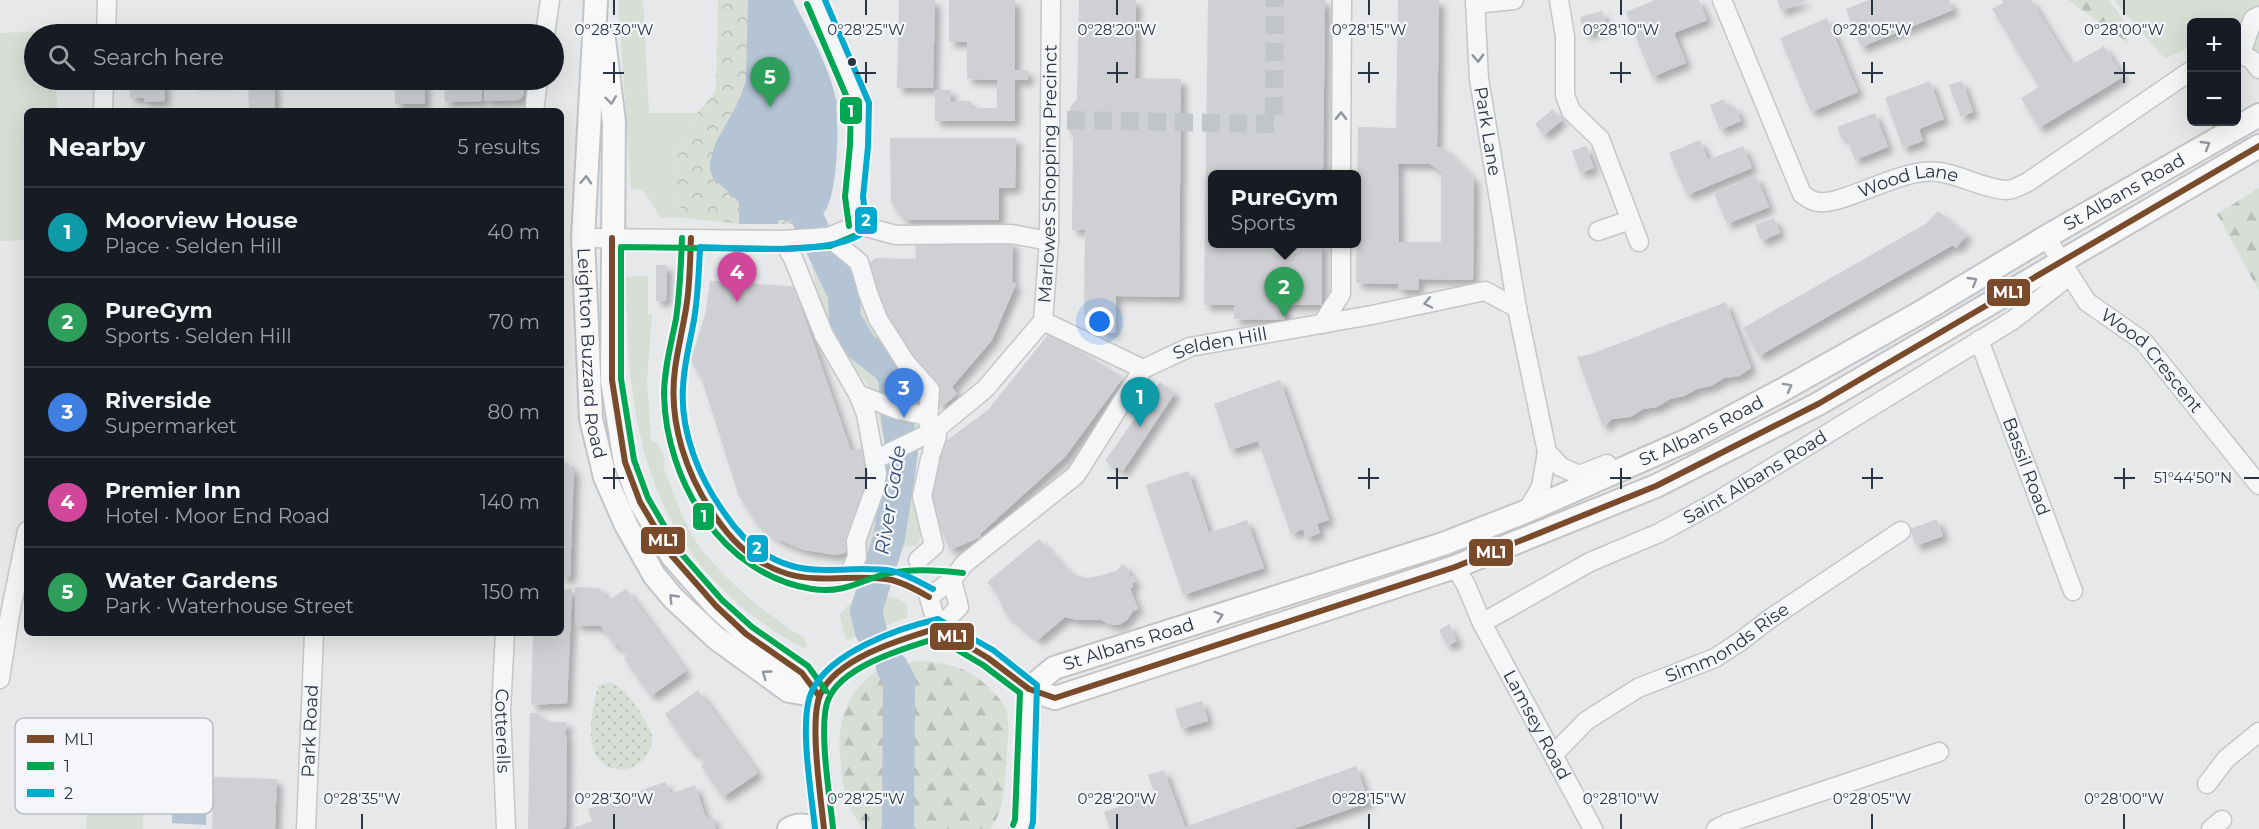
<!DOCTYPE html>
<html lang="en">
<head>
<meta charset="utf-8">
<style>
	body { margin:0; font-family:Montserrat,sans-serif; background:#242831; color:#f1f3f6 }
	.controls { position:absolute; right:18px; top:18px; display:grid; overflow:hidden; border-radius:9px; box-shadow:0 6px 24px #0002 }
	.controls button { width:54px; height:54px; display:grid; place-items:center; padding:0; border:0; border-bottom:2px solid #363941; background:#171b24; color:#f1f3f6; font:30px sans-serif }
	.you { position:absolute; left:1100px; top:322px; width:21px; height:21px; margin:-15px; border:4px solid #fff; border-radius:50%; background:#1a73e8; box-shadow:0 0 0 9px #1a73e833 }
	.badge { display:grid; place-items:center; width:39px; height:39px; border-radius:50%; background:#2563eb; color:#fff; font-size:20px; font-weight:700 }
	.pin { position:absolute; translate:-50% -50px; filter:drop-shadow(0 2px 3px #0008) }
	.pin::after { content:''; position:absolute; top:32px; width:21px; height:18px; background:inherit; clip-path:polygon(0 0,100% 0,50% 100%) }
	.popup { position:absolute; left:1208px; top:170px; width:153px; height:78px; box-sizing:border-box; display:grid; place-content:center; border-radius:9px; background:#171b24; filter:drop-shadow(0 2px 4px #0005); font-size:20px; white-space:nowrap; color:#9ea1a6 }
	.popup b { font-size:22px; color:#f1f3f6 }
	.popup::after { content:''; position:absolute; left:50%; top:100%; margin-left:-12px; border:12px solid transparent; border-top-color:#171b24 }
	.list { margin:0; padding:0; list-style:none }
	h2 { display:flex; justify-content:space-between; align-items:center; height:78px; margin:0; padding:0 24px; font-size:26px }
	h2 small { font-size:20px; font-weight:400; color:#9ea1a6 }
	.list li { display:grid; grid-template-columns:39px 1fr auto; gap:18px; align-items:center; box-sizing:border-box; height:90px; padding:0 24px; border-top:2px solid #363941 }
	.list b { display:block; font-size:22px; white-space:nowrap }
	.list p { margin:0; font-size:20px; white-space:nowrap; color:#9ea1a6 }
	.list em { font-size:20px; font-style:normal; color:#9ea1a6 }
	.icon { flex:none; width:33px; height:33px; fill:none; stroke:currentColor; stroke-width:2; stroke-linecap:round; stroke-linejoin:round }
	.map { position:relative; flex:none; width:2259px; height:829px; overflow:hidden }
	.search { position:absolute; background:#171b24; box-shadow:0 6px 24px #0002; left:24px; top:24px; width:540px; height:66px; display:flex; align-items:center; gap:15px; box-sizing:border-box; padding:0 21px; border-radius:33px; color:#9ea1a6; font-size:22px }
	.panel { position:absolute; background:#171b24; box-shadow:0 6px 24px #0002; left:24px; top:108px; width:540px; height:528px; border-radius:9px }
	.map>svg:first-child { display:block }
	.grass { fill:#d6ded6 }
	.forest { fill:url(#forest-firs) }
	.park { fill:url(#park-crowns) }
	.garden { fill:url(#garden-dots) }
	.water { fill:#b4c4d5 }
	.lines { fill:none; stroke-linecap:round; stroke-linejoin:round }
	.river { stroke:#b4c4d5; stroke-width:32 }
	.building { fill:#ced0d3; fill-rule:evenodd; filter:url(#shadow) }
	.minor-tunnel { stroke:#c1c4c9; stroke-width:18; stroke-dasharray:18 9; stroke-linecap:butt }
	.minor-casing { stroke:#c4c6c8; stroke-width:21 }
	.major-casing { stroke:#c2c5c8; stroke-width:26 }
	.minor { stroke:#f5f6f7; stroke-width:18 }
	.major { stroke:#f8f8f8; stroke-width:22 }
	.bus-1-casing { stroke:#f4f6f9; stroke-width:10 }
	.bus-2-casing { stroke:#f4f6f9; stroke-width:10 }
	.bus-3-casing { stroke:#f4f6f9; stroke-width:10 }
	.bus-1 { stroke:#7a4b2a; stroke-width:6 }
	.bus-2 { stroke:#00a651; stroke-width:6 }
	.bus-3 { stroke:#00a9ce; stroke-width:6 }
	.oneway { stroke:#90959e }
	.oneway2 { stroke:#92969e }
	.ticks { fill:none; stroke:#2b3445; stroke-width:2 }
	.bus-dot { fill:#2b3445; stroke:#f4f6f9; stroke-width:2 }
	.labels { text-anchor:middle; stroke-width:4.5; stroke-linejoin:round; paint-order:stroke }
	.street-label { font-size:18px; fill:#2b3445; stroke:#f4f6f9 }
	.water-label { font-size:20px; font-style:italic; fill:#34527a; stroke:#f4f6f9 }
	.key { fill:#f4f6f9; stroke:#b8bcc3; stroke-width:1.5 }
	.key-label { font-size:16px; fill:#2b3445 }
	.ticks-label { font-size:15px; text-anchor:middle; fill:#2b3445; stroke:#f4f6f9; stroke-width:4.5; stroke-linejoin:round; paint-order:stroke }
	.line-badge { stroke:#f4f6f9; stroke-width:2 }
	.badge-label { font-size:16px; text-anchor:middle; font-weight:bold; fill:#fff }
</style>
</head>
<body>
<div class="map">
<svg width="2259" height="829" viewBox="0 0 2259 829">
	<defs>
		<pattern id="forest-firs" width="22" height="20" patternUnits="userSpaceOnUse" patternTransform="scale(1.5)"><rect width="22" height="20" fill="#d6ded6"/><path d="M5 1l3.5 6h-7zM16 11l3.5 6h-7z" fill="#b8bfb9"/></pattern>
		<pattern id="park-crowns" width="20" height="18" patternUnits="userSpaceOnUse" patternTransform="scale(1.5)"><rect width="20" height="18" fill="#d6ded6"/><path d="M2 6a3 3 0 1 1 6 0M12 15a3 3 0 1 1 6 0" fill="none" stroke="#b8bfb9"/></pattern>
		<pattern id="garden-dots" width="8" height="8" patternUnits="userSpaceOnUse" patternTransform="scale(1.5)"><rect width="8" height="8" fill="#d6ded6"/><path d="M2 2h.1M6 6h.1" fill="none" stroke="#b8bfb9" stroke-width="1.8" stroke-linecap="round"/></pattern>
		<filter id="shadow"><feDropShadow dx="5.5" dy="5.5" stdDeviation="3" flood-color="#0004"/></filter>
	</defs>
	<rect width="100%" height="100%" fill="#e6e8ea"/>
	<path class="grass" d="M618 0H643L649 113H697L682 138 672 183 684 218 660 217 642 189 631 190Z
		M2114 0H2259V51L2237 43 2236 22H2192L2191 46 2165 59Z
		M55 31V34H34V80H56L57 111H27V240L0 241V33Z
		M815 260 849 263 864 304 917 384 920 392 922 406 914 492 923 528 918 545 866 552 865 549 868 531 888 475 885 446 873 392 841 351 818 298 811 262Z
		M648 276V314L652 315 647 381 651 440 659 445 665 460 663 466C673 491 682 520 697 543 724 581 765 613 804 638L807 645 805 649C652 567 626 438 626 277Z
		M875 597 896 598 906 603 908 617 846 640 840 615 849 604Z
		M90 721 145 727 143 829H86Z"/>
	<path class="forest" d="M2068 0H2109L2122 18 2128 43Z
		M2259 188V291L2217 214Z
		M920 661C953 664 971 668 994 693 999 698 1005 705 1007 712 1010 729 1007 750 1006 767 1005 788 1003 813 990 829H863C848 809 843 790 841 765 837 737 840 709 859 687 864 682 869 675 876 672 879 671 882 672 885 671 898 668 907 662 920 661Z"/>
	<path class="park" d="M718 0H793L830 78 837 101 836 151 830 199 826 210 819 217 803 224H739L684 218 672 183 682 138 697 113 716 92Z"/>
	<path class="garden" d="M609 682C622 686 635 702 641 714 646 721 652 731 652 739 651 767 615 781 598 758 585 741 593 705 598 686Z"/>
	<path class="water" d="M748 0H793C807 29 825 58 833 88 840 112 839 191 825 211 818 220 807 224 796 224V220H778V224H739V202L713 178 710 170V162L716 142 739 101 746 81Z
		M174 745 208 746 206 825 172 823Z"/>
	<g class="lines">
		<path class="river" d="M802 179 808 219 844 294 845 319 861 346 889 368 895 379V402L902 453 889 538 866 611 871 631
			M892 667 899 680 898 829"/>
	</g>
	<path class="building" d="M899 0H935L933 88H897Z
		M949 0H1015V70H1028V80H1015V121H935V90H951V101H971V108H997V80L967 79V42H949Z
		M1079 0H1136L1135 78 1181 79 1179 297 1116 296 1115 333H1098V316H1084L1085 230H1072L1073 137 1067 128V120L1071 106 1077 99Z
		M1208 0H1325L1323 174H1212V244H1322V305H1285V320L1234 319 1235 305H1204Z
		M1398 0H1439L1437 147 1444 148 1474 179 1473 280 1419 279 1418 290H1398V284L1356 283 1358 127 1396 128ZM1398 164H1430L1441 171V242H1399Z
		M1655 0H1699L1707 20 1674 33 1686 63 1652 77 1626 12Z
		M1777 0H1808L1781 11Z
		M1869 0H1949L1953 10 1861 47 1846 9Z
		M2002 0H2031L2071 65 2104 46 2123 77 2039 128 2021 98 2039 87 1992 9 2003 3Z
		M1602 11 1607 27 1584 34 1580 17Z
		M1827 18 1858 92 1811 112 1780 38Z
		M129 80H164L165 101 144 102V98H130Z
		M192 80H231V82L192 83Z
		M265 80H274L275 108 249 110 248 84 265 83Z
		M395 80H424L425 104H395Z
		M444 80H481L482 101 445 102Z
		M484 80H525L523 96 519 100 484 101Z
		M1930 81 1944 119 1919 129 1923 141 1903 148 1885 98Z
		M1962 81 1973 112 1961 117 1949 85Z
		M1724 99 1728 109 1735 106 1741 121 1720 130 1710 105Z
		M1553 109 1562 120 1544 135 1535 124Z
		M1875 113 1888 147 1855 160 1846 136 1841 138 1837 127Z
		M890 138H1016L1015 188H999V220H905L891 203Z
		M1700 140 1708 160 1743 146 1752 168 1687 195 1669 153Z
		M1586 146 1594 168 1580 173 1572 151Z
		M1756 176 1769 207 1727 224 1714 193Z
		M1938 211 1967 235 1956 248 1953 245 1759 356 1743 328 1927 223Z
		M1774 218 1780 233 1761 241 1755 225Z
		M915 239 1013 242 1012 282 1016 284 992 340 952 387 957 394 942 407 932 395 877 299 868 264 875 258 916 259Z
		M656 265H667L666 301H656Z
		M710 281 802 287 801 307 851 451 862 448 870 479 853 520 849 552 836 555 804 550 777 539 755 521 739 496 700 374 695 369 691 360 706 311Z
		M1726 302 1751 368 1739 376 1724 378 1711 386 1697 389 1684 396 1670 399 1657 407 1643 409 1630 417 1612 419 1603 427 1577 357 1591 354Z
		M1050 332 1123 378 1065 457 980 534 981 537 950 550 928 500V454L988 410Z
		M1280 380 1329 520 1317 524 1320 533 1306 538 1303 529 1291 534 1258 441 1230 450 1214 404Z
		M1160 382 1175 393 1123 471 1105 461Z
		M561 462 569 463V468H574L570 577H561Z
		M1188 471 1209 533 1247 520 1264 568 1183 595 1146 485Z
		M1937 519 1943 536 1916 546 1910 529Z
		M1039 539 1062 565 1071 573 1085 578 1100 576 1118 570 1122 564 1126 566 1130 577 1133 576 1135 583H1132L1133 587 1130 588 1138 609 1133 611 1127 620 1119 625 1109 624 1101 620H1077L1065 617 1038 640 1005 612 996 592 987 582Z
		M575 587 599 588 608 601 626 589 686 671 651 696 624 658 627 656 618 644 615 646 601 626 575 625Z
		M561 589H572L567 703 531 705 533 633H561Z
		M1449 624 1457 641 1447 646 1439 630Z
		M698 690 758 773 723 797 701 766 705 763 695 750 692 752 665 714Z
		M1202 701 1208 721 1181 729 1175 709Z
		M530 713H539V719L548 720V722H567L565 735H567L566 827 561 829H528Z
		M97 725 127 726V738L111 737 109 759 95 758Z
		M1356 766 1369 802 1293 829H1110L1104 812 1155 794 1148 775 1164 770 1185 827Z
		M214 777 277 779 275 829H212Z
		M665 782 670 794 695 785 706 818 712 816 716 829H570L592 821 588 809Z"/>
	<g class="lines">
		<path class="minor-tunnel" d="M1067 120 1274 124 1275 0"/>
		<defs>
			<g id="minor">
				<path d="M815 0 860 105 859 146 854 197 858 225"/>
				<path id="s1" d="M1475 0 1479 79 1517 308 1547 452 1541 487 1527 511"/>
				<path d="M1559 0 1565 36V95L1571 111 1600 139 1639 242"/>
				<path id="s2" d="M1722 0 1802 194C1805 196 1810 200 1814 201 1839 210 1900 166 1939 172 1961 175 1984 189 2006 190 2014 190 2021 185 2028 182L2192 70"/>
				<path d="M1475 4 1514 0"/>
				<path d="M106 34 107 0"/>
				<path d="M545 34 550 0"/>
				<path d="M2236 53 2251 59 2259 69"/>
				<path d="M2241 53 2253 19 2259 16"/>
				<path d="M103 111 104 80"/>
				<path d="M534 111 538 80"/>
				<path d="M1341 174 1342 0"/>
				<path d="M858 225 896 235 1011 234 1049 241"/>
				<path d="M1598 231 1630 220"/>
				<path id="s3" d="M828 237 859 262 868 293 878 319 906 363 930 390 928 422 934 431 985 389 1043 321 1049 241 1051 0"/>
				<path id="s4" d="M2046 237 2087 302 2143 341 2259 485"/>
				<path d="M583 238 782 240 828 237 858 225"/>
				<path d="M782 240 793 258 824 335 858 394 866 414 877 474 874 491 856 541 857 557 847 578"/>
				<path d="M1043 321 1143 369"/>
				<path d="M1322 324 1341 294V244"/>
				<path id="s5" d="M1979 340 2073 591"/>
				<path d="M858 394 898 410 928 416"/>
				<path d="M1547 452 1561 467 1579 475 1607 464"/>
				<path d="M874 460 934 431 937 436 932 451"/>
				<path d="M918 560 934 546 922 496 930 459"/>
				<path id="s6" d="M1455 567 1466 585 1482 623 1593 829"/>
				<path id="s7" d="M952 580 959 607 938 628 929 597 952 580 964 564 1076 475 1143 369 1190 347 1372 315 1485 291 1517 308"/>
				<path id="s8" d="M1482 623 1590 562 1659 533 1716 502 2013 320 2069 276"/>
				<path id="s9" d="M505 633 501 710 506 829"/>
				<path d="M0 679 10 614 27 531"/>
				<path id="s10" d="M1554 754 1586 721 1638 688 1715 658 1741 641 1768 620 1901 531"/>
				<path d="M2207 784 2226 759 2259 732"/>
				<path id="s11" d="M306 829 314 633"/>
				<path d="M1716 829 1728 823 1939 752"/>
				<path d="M2211 829 2222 820"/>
			</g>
			<g id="major">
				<path id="s12" d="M596 0 583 238 591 419 605 477 626 525 654 575 673 598 716 638 789 691 819 696"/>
				<path d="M604 40 614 122 612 380 625 462 640 502 672 556 716 606 746 634 802 673 819 696"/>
				<path id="s13" d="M1029 689 1054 668 1443 544 1527 511 1690 439 1786 388 1923 311 2046 237 2259 115"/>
				<path d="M789 829C799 822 811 827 822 829"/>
				<path d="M824 829C822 803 810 716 820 695 837 659 903 639 938 628L988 658 1029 689 1055 698 1455 567 1656 486 1818 404 2259 146"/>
				<path d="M1021 829 1024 822 1029 689"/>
			</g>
		</defs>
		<use href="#minor" class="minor-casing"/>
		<use href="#major" class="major-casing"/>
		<use href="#minor" class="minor"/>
		<use href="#major" class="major"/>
		<defs>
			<path id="bus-1" d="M612 238V380L625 462 640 502 672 556 716 606 746 634 802 673 819 696
				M691 238C690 259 690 281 687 302 684 324 678 346 675 369 668 422 686 476 717 519 734 544 758 565 788 574 822 584 857 573 892 580 906 584 917 590 929 597
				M824 829C821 799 809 721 820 695 836 658 902 639 938 628L988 658 1029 689 1055 698 1455 567 1656 486 1818 404 2259 146"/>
			<path id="bus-2" d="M807 4 851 107 850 145 845 197 849 226
				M682 238C681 265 680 292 676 319 671 344 664 370 664 395 666 481 722 575 812 589 847 594 861 579 890 573 914 568 939 570 963 573
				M826 691 808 666 752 627 722 600 679 551 648 498 634 460 621 379V247L783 249 830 246 861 233
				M833 828C830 799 818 725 828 700 841 666 905 648 937 638L983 665 1020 693 1015 820 1013 825"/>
			<path id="bus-3" d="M825 0 869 103 868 147 863 197 867 228C847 257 733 248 700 247 699 272 698 296 694 320 690 342 684 364 683 387 680 432 699 478 725 514 741 538 764 558 792 566 825 575 859 565 892 571 907 574 919 582 933 589
				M815 829C812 796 798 720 812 691 830 652 899 628 938 619L993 650 1037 685 1033 822 1031 829"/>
		</defs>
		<use href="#bus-1" class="bus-1-casing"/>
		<use href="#bus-2" class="bus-2-casing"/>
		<use href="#bus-3" class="bus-3-casing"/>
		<use href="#bus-1" class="bus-1"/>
		<use href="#bus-2" class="bus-2"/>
		<use href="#bus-3" class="bus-3"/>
	</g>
	<defs><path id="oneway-chevron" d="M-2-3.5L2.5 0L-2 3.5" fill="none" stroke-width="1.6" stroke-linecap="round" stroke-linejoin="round" transform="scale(1.5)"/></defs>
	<g class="oneway">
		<use href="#oneway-chevron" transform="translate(1478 58) rotate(88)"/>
		<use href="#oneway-chevron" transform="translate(1341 116) rotate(-89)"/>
		<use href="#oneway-chevron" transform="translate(1428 303) rotate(168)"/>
	</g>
	<g class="oneway2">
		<use href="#oneway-chevron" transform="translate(611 100) rotate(83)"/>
		<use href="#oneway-chevron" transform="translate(2206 145) rotate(-30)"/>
		<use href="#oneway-chevron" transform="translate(586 180) rotate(-87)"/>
		<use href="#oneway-chevron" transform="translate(1973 281) rotate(-31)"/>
		<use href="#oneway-chevron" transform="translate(1788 387) rotate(-29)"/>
		<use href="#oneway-chevron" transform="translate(673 598) rotate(-134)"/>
		<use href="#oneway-chevron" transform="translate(1219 616) rotate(-18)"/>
		<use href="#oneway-chevron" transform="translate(766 674) rotate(-144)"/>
	</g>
	<path class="ticks" d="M614 0V15M866 0V15M1117 0V15M1369 0V15M1621 0V15M1872 0V15M2124 0V15M614 62V83M866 62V83M1117 62V83M1369 62V83M1621 62V83M1872 62V83M2124 62V83M603 73H624M855 73H876M1107 73H1128M1358 73H1379M1610 73H1631M1862 73H1883M2114 73H2135M614 468V489M866 468V489M1117 468V489M1369 468V489M1621 468V489M1872 468V489M2124 468V489M603 478H624M855 478H876M1107 478H1128M1358 478H1379M1610 478H1631M1862 478H1883M2114 478H2135M2244 478H2259M362 814V829M614 814V829M866 814V829M1117 814V829M1369 814V829M1621 814V829M1872 814V829M2124 814V829"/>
	<circle class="bus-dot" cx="852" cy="62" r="5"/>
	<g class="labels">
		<g class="street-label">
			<text dy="6" stroke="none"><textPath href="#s1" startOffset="132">Park Lane</textPath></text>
			<text dy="6" stroke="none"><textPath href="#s3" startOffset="534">Marlowes Shopping Precinct</textPath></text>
			<text dy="6" stroke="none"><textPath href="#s2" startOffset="322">Wood Lane</textPath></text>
			<text dy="6" stroke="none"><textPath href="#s13" startOffset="1209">St Albans Road</textPath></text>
			<text dy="6" stroke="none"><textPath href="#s7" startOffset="489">Selden Hill</textPath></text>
			<text dy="6" stroke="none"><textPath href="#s12" startOffset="354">Leighton Buzzard Road</textPath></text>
			<text dy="6" stroke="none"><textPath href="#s4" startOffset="165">Wood Crescent</textPath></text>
			<text dy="6" stroke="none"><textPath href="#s13" startOffset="723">St Albans Road</textPath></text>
			<text dy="6" stroke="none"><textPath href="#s5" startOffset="135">Bassil Road</textPath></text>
			<text dy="6" stroke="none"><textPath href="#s8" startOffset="310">Saint Albans Road</textPath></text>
			<text dy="6" stroke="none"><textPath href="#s10" startOffset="208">Simmonds Rise</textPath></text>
			<text dy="6" stroke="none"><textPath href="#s13" startOffset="111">St Albans Road</textPath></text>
			<text dy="6" stroke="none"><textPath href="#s6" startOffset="178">Lamsey Road</textPath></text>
			<text dy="6" stroke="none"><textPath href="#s11" startOffset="98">Park Road</textPath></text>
			<text dy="6" stroke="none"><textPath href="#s9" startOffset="98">Cotterells</textPath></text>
		</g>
		<g class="water-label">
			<text transform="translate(890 500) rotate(-81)" y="7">River Gade</text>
		</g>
	</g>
	<rect x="15" y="718" width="198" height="96" rx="9" class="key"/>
	<rect x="27" y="735" width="27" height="8" fill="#7a4b2a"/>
	<rect x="27" y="762" width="27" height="8" fill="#00a651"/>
	<rect x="27" y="789" width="27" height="8" fill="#00a9ce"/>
	<g class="key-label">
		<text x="64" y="745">ML1</text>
		<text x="64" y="772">1</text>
		<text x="64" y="799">2</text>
	</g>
	<g class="ticks-label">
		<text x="614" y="35">0°28'30"W</text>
		<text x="866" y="35">0°28'25"W</text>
		<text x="1117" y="35">0°28'20"W</text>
		<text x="1369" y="35">0°28'15"W</text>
		<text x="1621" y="35">0°28'10"W</text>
		<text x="1872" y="35">0°28'05"W</text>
		<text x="2124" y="35">0°28'00"W</text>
		<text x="2193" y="483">51°44'50"N</text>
		<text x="362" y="804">0°28'35"W</text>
		<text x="614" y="804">0°28'30"W</text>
		<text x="866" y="804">0°28'25"W</text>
		<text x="1117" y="804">0°28'20"W</text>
		<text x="1369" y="804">0°28'15"W</text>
		<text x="1621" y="804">0°28'10"W</text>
		<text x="1872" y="804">0°28'05"W</text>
		<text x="2124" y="804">0°28'00"W</text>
	</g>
	<g class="line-badge">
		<rect x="839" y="96" width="24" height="29" rx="6" fill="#00a651"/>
		<rect x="854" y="206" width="24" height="29" rx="6" fill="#00a9ce"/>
		<rect x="1986" y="278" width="45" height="29" rx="6" fill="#7a4b2a"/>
		<rect x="692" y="502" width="23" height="29" rx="6" fill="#00a651"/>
		<rect x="640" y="526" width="46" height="29" rx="6" fill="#7a4b2a"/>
		<rect x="746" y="534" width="23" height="29" rx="6" fill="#00a9ce"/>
		<rect x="1468" y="538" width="46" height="29" rx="6" fill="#7a4b2a"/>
		<rect x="929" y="622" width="46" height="29" rx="6" fill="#7a4b2a"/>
	</g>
	<g class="badge-label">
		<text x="851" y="117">1</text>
		<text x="866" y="226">2</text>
		<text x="2008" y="298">ML1</text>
		<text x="704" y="522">1</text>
		<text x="663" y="546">ML1</text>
		<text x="757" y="554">2</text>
		<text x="1491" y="558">ML1</text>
		<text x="952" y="642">ML1</text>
	</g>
</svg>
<div class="controls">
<button>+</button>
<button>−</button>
</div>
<div class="you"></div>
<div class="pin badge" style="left:1140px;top:427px;background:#0f9aa8">1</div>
<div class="pin badge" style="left:1284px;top:317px;background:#2e9e5b">2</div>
<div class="popup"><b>PureGym</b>Sports</div>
<div class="pin badge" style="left:904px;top:418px;background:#3f7fe0">3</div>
<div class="pin badge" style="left:737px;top:302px;background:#d1479c">4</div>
<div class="pin badge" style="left:770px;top:107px;background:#2e9e5b">5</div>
<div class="search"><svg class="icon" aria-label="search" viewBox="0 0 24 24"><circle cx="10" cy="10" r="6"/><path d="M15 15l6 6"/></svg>Search here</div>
<section class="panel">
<h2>Nearby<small>5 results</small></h2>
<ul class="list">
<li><span class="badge" style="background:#0f9aa8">1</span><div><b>Moorview House</b><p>Place · Selden Hill</p></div><em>40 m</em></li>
<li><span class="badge" style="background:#2e9e5b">2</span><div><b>PureGym</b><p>Sports · Selden Hill</p></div><em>70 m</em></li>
<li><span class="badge" style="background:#3f7fe0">3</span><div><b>Riverside</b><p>Supermarket</p></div><em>80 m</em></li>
<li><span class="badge" style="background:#d1479c">4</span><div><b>Premier Inn</b><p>Hotel · Moor End Road</p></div><em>140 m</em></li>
<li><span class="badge" style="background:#2e9e5b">5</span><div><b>Water Gardens</b><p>Park · Waterhouse Street</p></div><em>150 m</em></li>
</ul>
</section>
</div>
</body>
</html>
